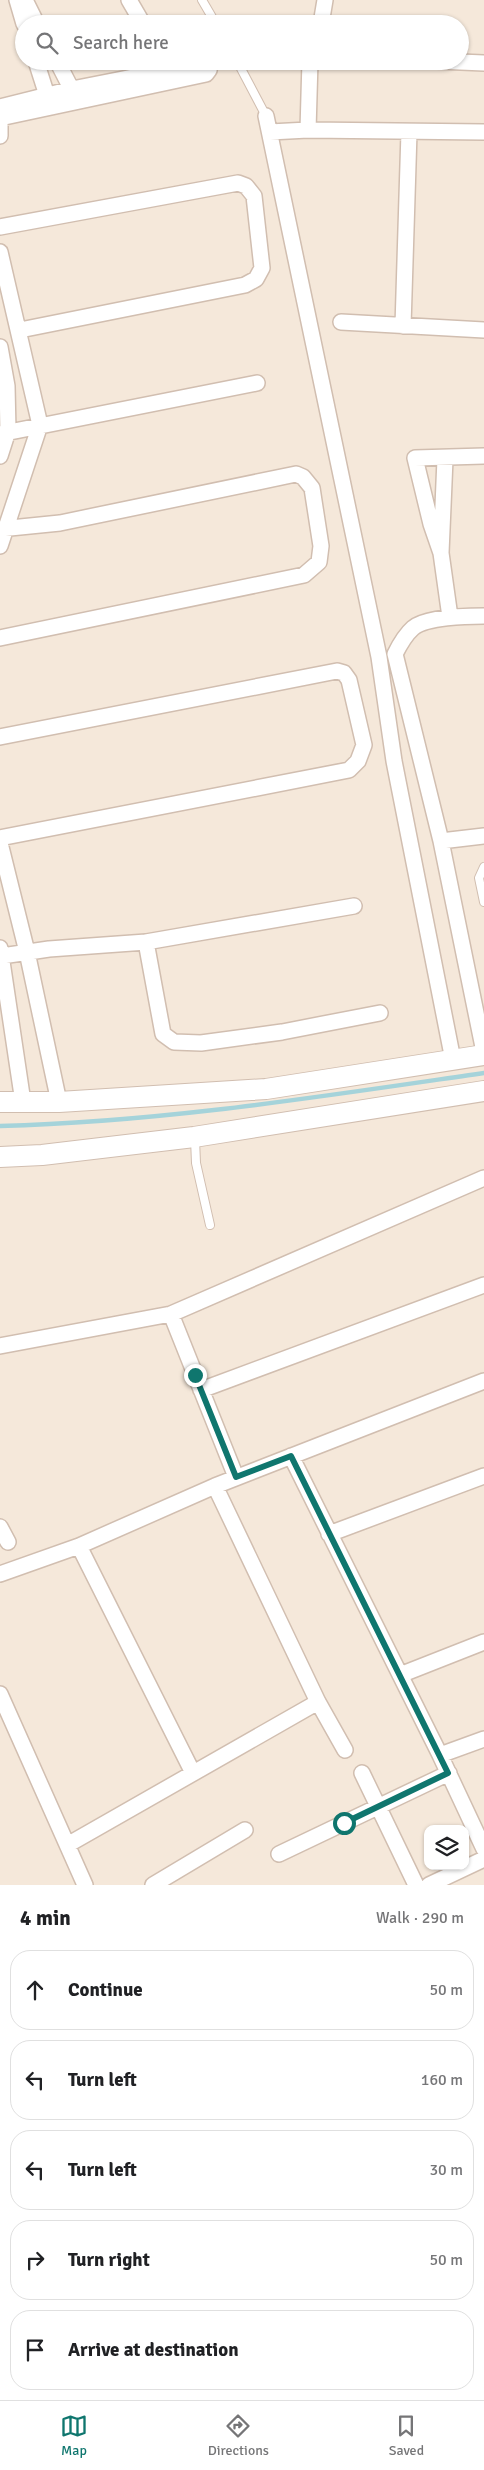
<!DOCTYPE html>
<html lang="en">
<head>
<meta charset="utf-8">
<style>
	body { margin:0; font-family:Signika,sans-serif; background:#f2f2f2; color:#202124 }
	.controls { position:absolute; right:15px; bottom:15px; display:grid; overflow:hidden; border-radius:10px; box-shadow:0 1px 4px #0004 }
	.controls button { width:45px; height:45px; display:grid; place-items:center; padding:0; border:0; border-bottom:1px solid #e0e0e0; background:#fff; color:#202124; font:25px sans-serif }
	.stop { position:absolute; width:15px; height:15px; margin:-11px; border:4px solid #0f766e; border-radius:50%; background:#fff }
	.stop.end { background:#0f766e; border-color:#fff; box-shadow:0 1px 5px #0008 }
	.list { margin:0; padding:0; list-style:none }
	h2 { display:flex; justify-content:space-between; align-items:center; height:65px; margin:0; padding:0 20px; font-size:21px }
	h2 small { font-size:16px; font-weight:400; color:#757577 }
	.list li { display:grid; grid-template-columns:32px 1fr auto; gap:15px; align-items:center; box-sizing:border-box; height:80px; margin:0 10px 10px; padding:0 10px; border:1px solid #e0e0e0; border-radius:20px }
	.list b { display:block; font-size:19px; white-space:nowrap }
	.list em { font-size:16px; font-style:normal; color:#757577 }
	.icon { flex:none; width:28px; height:28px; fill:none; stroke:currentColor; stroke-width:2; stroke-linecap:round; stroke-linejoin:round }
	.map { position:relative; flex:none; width:484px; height:1885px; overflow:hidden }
	.search { position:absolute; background:#fff; box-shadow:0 1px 4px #0004; left:15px; right:15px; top:15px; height:55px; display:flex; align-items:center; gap:12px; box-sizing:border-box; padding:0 18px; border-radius:28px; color:#757577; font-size:19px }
	.sheet { height:515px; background:#fff }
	nav { display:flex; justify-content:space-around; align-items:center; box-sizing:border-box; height:70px; border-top:1px solid #e0e0e0; background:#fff; font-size:14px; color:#757577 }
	nav a { display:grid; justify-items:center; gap:2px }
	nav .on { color:#0f766e }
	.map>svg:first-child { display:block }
	.residential { fill:#f5e8da; fill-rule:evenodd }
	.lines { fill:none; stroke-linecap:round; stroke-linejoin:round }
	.stream { stroke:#a5d3da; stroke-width:4.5 }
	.service-casing { stroke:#d1beb0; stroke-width:10 }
	.minor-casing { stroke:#d1beb0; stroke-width:18 }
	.tertiary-casing { stroke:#d1beb0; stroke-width:22 }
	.service { stroke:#fff; stroke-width:8 }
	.minor { stroke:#fff; stroke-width:15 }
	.tertiary { stroke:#fff; stroke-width:20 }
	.route { stroke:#0f766e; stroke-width:6 }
</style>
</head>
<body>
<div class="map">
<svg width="484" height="1885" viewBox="0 0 484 1885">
	<rect width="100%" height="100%" fill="#fdf6ec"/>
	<path class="residential" d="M0 0H484V1885H0ZM24 24H460V61H24ZM428 1829H465V1866H428Z"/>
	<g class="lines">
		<path class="stream" d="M0 1126C162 1122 324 1096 484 1073"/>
		<defs>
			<path id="service" d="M202 0 216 24
				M237 61 266 116
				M484 867 479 878 484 902
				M195 1139 196 1163 210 1225"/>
			<path id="minor" d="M17 0 24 24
				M25 0 37 24
				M129 0 143 24
				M321 24 325 0
				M36 61 50 105
				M57 61 75 96
				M437 61 484 63
				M0 107 72 89 204 63 209 70 206 74 0 118
				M266 116 379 657 394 761 453 1060
				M0 122V136
				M308 130 310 61
				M270 132 308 130 484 132
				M0 227 238 183 246 186 254 196 262 268 256 279 245 285 20 330
				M0 252 40 425 0 546
				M341 322 484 330
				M403 326 409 132
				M0 347 7 386 8 431 0 456
				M0 434 257 383
				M445 459 441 553 450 617
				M0 529 60 523 296 474 303 477 312 488 321 546 319 562 304 575 0 638
				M441 553 431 524 415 458 484 456
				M484 616C467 616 426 617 413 628 405 635 400 644 395 654L441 841 484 1052
				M0 737 337 671 344 673 349 680 364 745 358 761 349 770 0 838
				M441 841 484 836
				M0 843 27 952 59 1102
				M146 942 163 1034 174 1042 201 1043 282 1032 380 1013
				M0 948 23 1102
				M2 956 49 949 146 942 354 906
				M171 1314 236 1477
				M0 1346 171 1314 484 1178
				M201 1390 484 1285
				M291 1456 440 1755 484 1849
				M215 1486 318 1702 345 1750
				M0 1527 8 1542
				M329 1534 484 1476
				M79 1546 193 1773
				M0 1574 79 1546 215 1486 484 1381
				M400 1675 484 1642
				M0 1694 85 1885
				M440 1755 484 1739
				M362 1773 416 1885
				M69 1844 318 1702
				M279 1854 449 1773
				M153 1885 245 1830
				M429 1885 484 1859"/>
			<path id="tertiary" d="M0 1102H59L266 1089 484 1055
				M0 1157 42 1155 194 1137 484 1091"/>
		</defs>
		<use href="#service" class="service-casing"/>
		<use href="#minor" class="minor-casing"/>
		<use href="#tertiary" class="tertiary-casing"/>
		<use href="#service" class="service"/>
		<use href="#minor" class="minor"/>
		<use href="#tertiary" class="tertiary"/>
	</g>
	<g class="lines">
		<path class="route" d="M195 1375 236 1477 291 1456 448 1773 344 1823"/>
	</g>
</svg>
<div class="controls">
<button><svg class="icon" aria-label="layers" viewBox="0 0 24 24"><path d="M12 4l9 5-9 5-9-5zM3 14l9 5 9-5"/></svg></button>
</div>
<div class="stop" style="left:344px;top:1823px"></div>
<div class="stop end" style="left:195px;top:1375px"></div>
<div class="search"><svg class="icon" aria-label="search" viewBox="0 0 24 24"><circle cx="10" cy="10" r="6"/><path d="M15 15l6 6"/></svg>Search here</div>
</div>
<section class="sheet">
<h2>4 min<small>Walk · 290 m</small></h2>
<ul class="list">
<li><svg class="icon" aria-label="ahead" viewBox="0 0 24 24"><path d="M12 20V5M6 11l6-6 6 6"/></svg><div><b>Continue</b></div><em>50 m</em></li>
<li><svg class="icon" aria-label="left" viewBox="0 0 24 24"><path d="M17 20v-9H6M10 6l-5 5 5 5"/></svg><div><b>Turn left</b></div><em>160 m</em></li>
<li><svg class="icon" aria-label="left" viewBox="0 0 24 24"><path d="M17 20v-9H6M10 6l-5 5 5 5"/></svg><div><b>Turn left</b></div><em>30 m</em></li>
<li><svg class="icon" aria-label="right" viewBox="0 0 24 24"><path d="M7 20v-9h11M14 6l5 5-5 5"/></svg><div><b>Turn right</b></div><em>50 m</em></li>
<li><svg class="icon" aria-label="arrive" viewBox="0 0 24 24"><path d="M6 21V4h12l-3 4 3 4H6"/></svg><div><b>Arrive at destination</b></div></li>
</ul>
</section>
<nav>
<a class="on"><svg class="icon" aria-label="map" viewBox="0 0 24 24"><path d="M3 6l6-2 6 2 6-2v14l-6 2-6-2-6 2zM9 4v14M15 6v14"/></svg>Map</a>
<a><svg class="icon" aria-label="directions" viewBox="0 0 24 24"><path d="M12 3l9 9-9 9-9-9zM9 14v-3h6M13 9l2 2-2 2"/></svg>Directions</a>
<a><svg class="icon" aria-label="saved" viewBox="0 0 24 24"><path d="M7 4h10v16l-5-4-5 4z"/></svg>Saved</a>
</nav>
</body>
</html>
